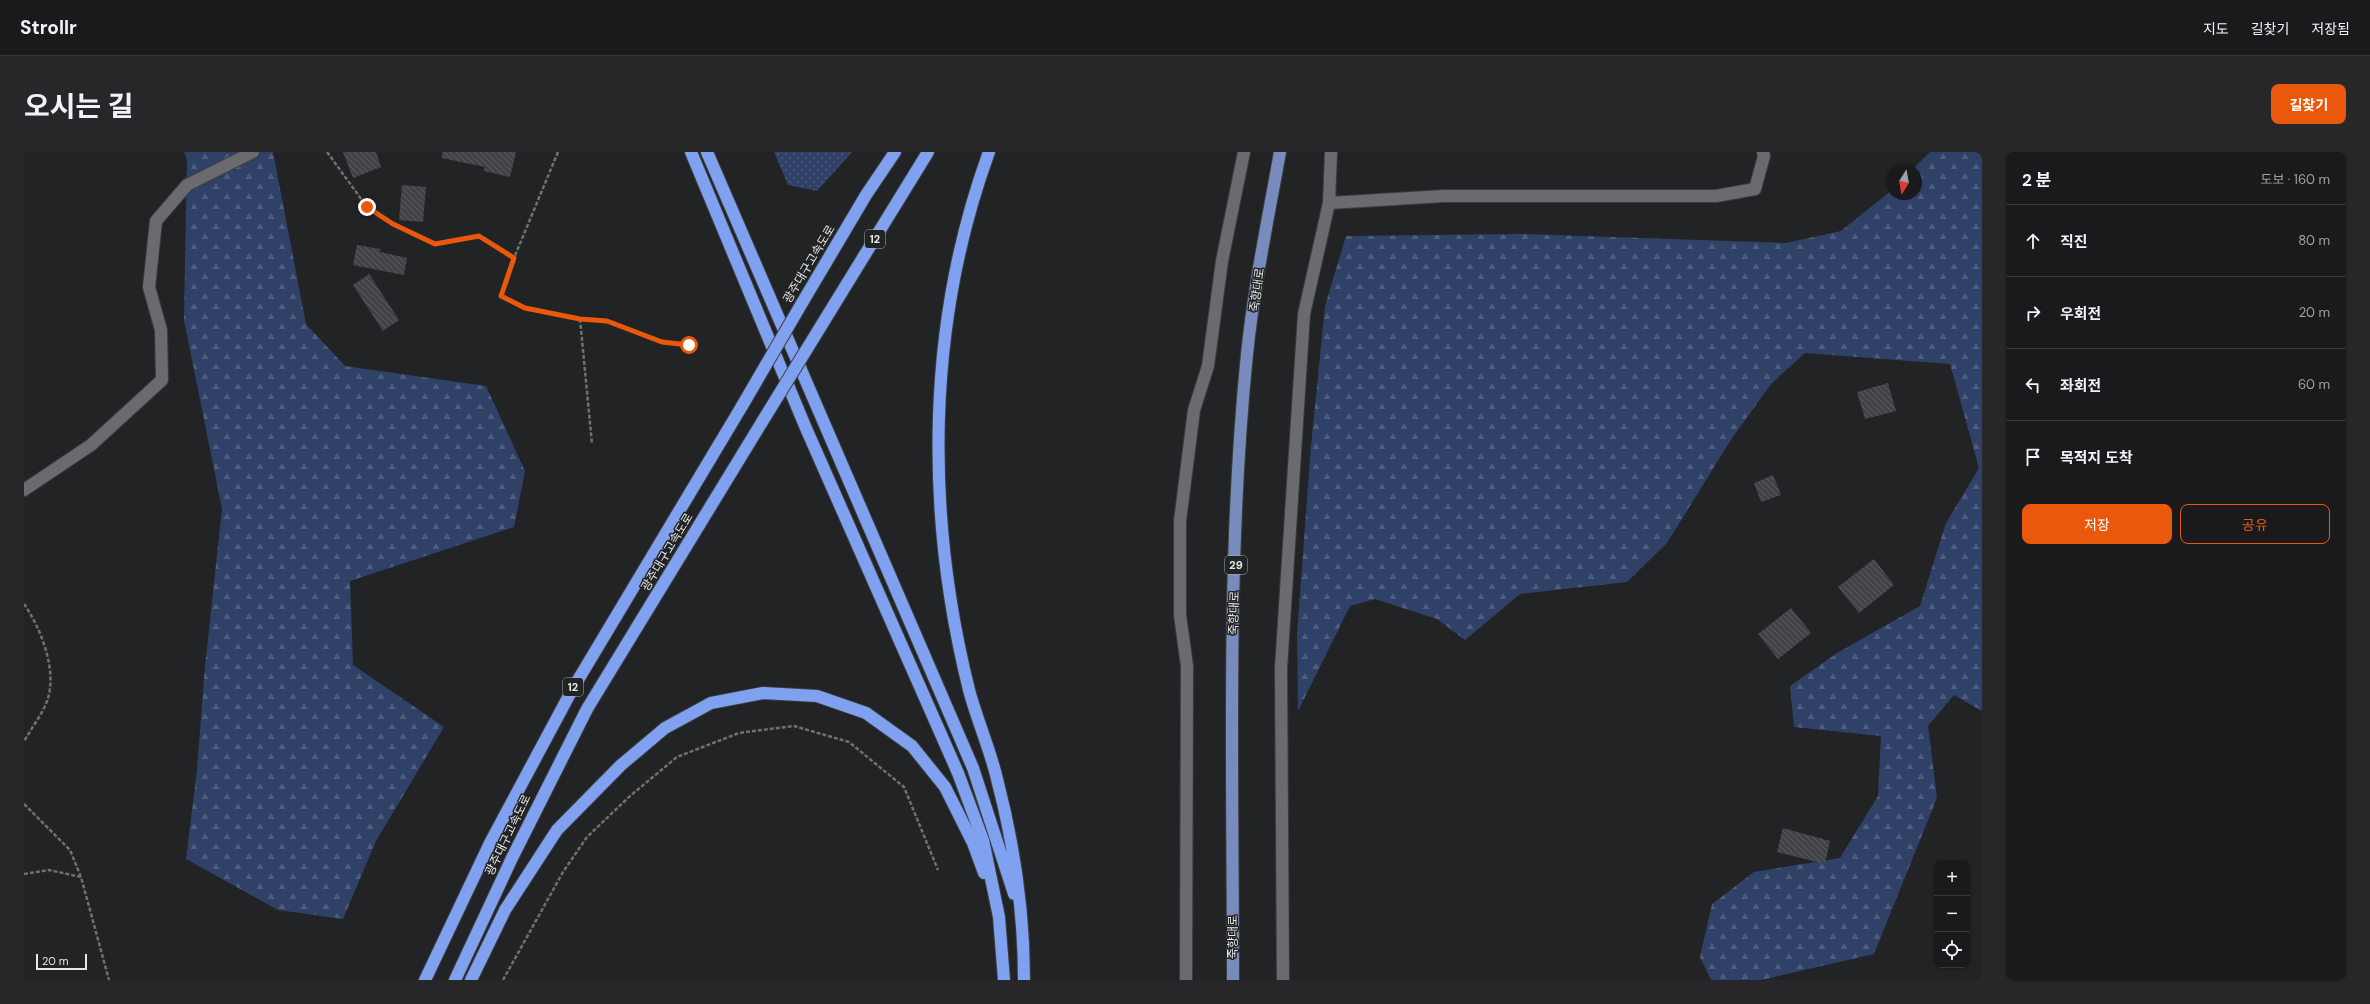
<!DOCTYPE html>
<html lang="ko">
<head>
<meta charset="utf-8">
<style>
	body { margin:0; font-family:"DM Sans","Noto Sans KR",sans-serif; background:#272729; color:#f1f3f6 }
	.controls { position:absolute; right:12px; bottom:12px; display:grid; overflow:hidden; border-radius:8px; box-shadow:0 1px 3px #0004 }
	.controls button { width:36px; height:36px; display:grid; place-items:center; padding:0; border:0; border-bottom:1px solid #38383b; background:#1a1a1c; color:#f1f3f6; font:20px sans-serif }
	.compass { position:absolute; left:1862px; top:12px; width:36px; height:36px; border-radius:50%; background:#1a1a1c; box-shadow:0 1px 3px #0004; rotate:191deg }
	.scale { position:absolute; left:12px; bottom:10px; width:51px; box-sizing:border-box; padding-left:4px; border:2px solid #e5e6e7; border-top:0; font-size:11px; line-height:14px; white-space:nowrap; color:#e5e6e7; -webkit-text-stroke:3px #222325; paint-order:stroke }
	.stop { position:absolute; width:12px; height:12px; margin:-9px; border:3px solid #ea580c; border-radius:50%; background:#fff }
	.stop.end { background:#ea580c; border-color:#fff; box-shadow:0 1px 4px #0008 }
	.list { margin:0; padding:0; list-style:none }
	h2 { display:flex; justify-content:space-between; align-items:center; height:52px; margin:0; padding:0 16px; font-size:17px }
	h2 small { font-size:13px; font-weight:400; color:#9fa1a3 }
	.list li { display:grid; grid-template-columns:26px 1fr auto; gap:12px; align-items:center; box-sizing:border-box; height:72px; padding:0 16px; border-top:1px solid #38383b }
	.list b { display:block; font-size:15px; white-space:nowrap }
	.list em { font-size:13px; font-style:normal; color:#9fa1a3 }
	.actions { display:flex; gap:8px; padding:12px 16px }
	.actions a { flex:1; padding:9px 0; border:1px solid #ea580c; border-radius:8px; text-align:center; font-size:14px; color:#ea580c }
	.actions .main { background:#ea580c; color:#fff }
	.icon { flex:none; width:22px; height:22px; fill:none; stroke:currentColor; stroke-width:2; stroke-linecap:round; stroke-linejoin:round }
	.map { position:relative; flex:none; width:1958px; height:828px; overflow:hidden; border-radius:8px }
	header { display:flex; align-items:center; gap:24px; box-sizing:border-box; height:56px; padding:0 20px; background:#1a1a1c; border-bottom:1px solid #38383b }
	header strong { font-size:19px }
	nav { display:flex; gap:22px; margin-inline-start:auto; font-size:14px }
	.intro { display:flex; align-items:center; justify-content:space-between; box-sizing:border-box; height:96px; padding:0 24px }
	h1 { margin:0; font-size:28px }
	.button { padding:10px 18px; border-radius:8px; background:#ea580c; color:#fff; font-size:14px; font-weight:700 }
	main { display:flex; gap:24px; padding:0 24px }
	aside { flex:1; background:#1a1a1c; border-radius:8px; box-shadow:0 1px 3px #0004 }
	.map>svg:first-child { display:block }
	.grass { fill:url(#grass-dots) }
	.forest { fill:url(#forest-firs) }
	.building { fill:url(#building-back-hatch) }
	.lines { fill:none; stroke-linecap:round; stroke-linejoin:round }
	.minor-casing { stroke:#3c3d3e; stroke-width:14 }
	.major-casing { stroke:#3c3d3e; stroke-width:14 }
	.highway-casing { stroke:#3c3d3e; stroke-width:14 }
	.path { stroke:#6f7071; stroke-width:2.5; stroke-dasharray:4 2; stroke-linecap:butt }
	.minor { stroke:#6a6b6e; stroke-width:12 }
	.major { stroke:#778bbc; stroke-width:12 }
	.highway { stroke:#7fa1f0; stroke-width:12 }
	.highway-bridge-casing { stroke:#3c3d3e; stroke-width:14; stroke-linecap:butt }
	.highway-bridge { stroke:#7fa1f0; stroke-width:12 }
	.route { stroke:#ea580c; stroke-width:5 }
	.labels { text-anchor:middle; stroke-width:3; stroke-linejoin:round; paint-order:stroke }
	.shield { fill:#222325; stroke:#aaacad; stroke-width:1 }
	.shield-label { font-size:11px; font-weight:bold; fill:#e5e6e7 }
	.street-label { font-size:12px; fill:#e5e6e7; stroke:#222325 }
</style>
</head>
<body>
<header>
<strong>Strollr</strong>
<nav><a>지도</a><a>길찾기</a><a>저장됨</a></nav>
</header>
<div class="intro"><h1>오시는 길</h1><a class="button">길찾기</a></div>
<main>
<div class="map">
<svg width="1958" height="828" viewBox="0 0 1958 828">
	<defs>
		<pattern id="grass-dots" width="8" height="8" patternUnits="userSpaceOnUse"><rect width="8" height="8" fill="#304168"/><path d="M2 2h.1M6 6h.1" fill="none" stroke="#4e5c7e" stroke-width="1.8" stroke-linecap="round"/></pattern>
		<pattern id="forest-firs" width="22" height="20" patternUnits="userSpaceOnUse"><rect width="22" height="20" fill="#304168"/><path d="M5 1l3.5 6h-7zM16 11l3.5 6h-7z" fill="#4e5c7e"/></pattern>
		<pattern id="building-back-hatch" width="6" height="6" patternUnits="userSpaceOnUse"><rect width="6" height="6" fill="#424346"/><path d="M-1 5l2 2M0 0l6 6M5-1l2 2" fill="none" stroke="#5d5e61"/></pattern>
	</defs>
	<rect width="100%" height="100%" fill="#222325"/>
	<path class="grass" d="M750 0H828L793 39 764 33Z"/>
	<path class="forest" d="M160 0H249L282 172 321 214 462 234 501 319 490 375 326 429 329 513 420 575 352 689 319 767 254 758 162 707 173 618 181 514 198 357 160 168 163 8Z
		M1906 0H1958V559L1930 543 1904 574 1913 646 1850 802 1737 828H1687L1676 805 1688 752 1730 720 1816 706 1854 644 1857 584 1770 575 1766 534 1813 501 1896 454 1922 371 1955 316 1926 212 1781 201 1747 232 1708 286 1643 391 1603 430 1496 442 1441 488 1413 467 1351 447 1326 454 1274 559 1273 482 1287 294 1301 154 1322 84 1501 82 1762 91 1817 79 1868 38V42H1892V18H1888Z"/>
	<path class="building" d="M319 0H352L357 15 329 26Z
		M418 0H492L486 25 460 19 461 15 418 6Z
		M378 33 402 35 399 70 375 68Z
		M333 93 356 97V100L383 106 380 123 329 113Z
		M345 122 375 168 359 179 329 133Z
		M1864 231 1872 259 1841 267 1833 240Z
		M1749 323 1757 343 1737 350 1730 331Z
		M1850 407 1870 433 1835 461 1814 435Z
		M1767 456 1787 481 1754 507 1734 482Z
		M1759 676 1806 689 1801 712 1753 700Z"/>
	<g class="lines">
		<defs>
			<path id="minor" d="M1305 51 1420 44H1692L1731 37 1740 4 1739 0
				M0 338 67 293 138 228 137 178 125 135 132 69 163 33 229 0
				M1162 828 1163 514 1156 463V369L1170 258 1184 214 1198 109 1220 0
				M1259 828 1257 516 1280 162 1305 51 1307 0"/>
			<path id="major" d="M1209 828C1209 620 1202 410 1223 202 1230 134 1244 67 1256 0"/>
			<path id="highway" d="M667 0 781 274 934 621 959 688 975 765 980 828
				M683 0 949 616 990 742
				M965 0C902 173 901 361 945 538 953 568 966 597 973 627 990 692 1000 761 1000 828
				M778 151 842 43 871 0
				M797 174 904 0
				M401 828 466 691 548 538 718 254
				M431 828 488 706 563 557 738 270
				M447 828 481 758 533 678 597 613 641 576 687 551 739 541 793 544 842 561 888 594 921 635 949 691 960 721"/>
		</defs>
		<use href="#minor" class="minor-casing"/>
		<use href="#major" class="major-casing"/>
		<use href="#highway" class="highway-casing"/>
		<path class="path" d="M303 0 343 55 369 72 411 92 455 85 490 106
			M534 0 490 106 477 144 501 156 556 167 583 169 638 190 665 193
			M556 167 568 292
			M0 452C17 476 34 520 23 549 18 563 7 576 0 590
			M0 652 46 698 57 725 85 828
			M0 722 25 718 57 725
			M479 828 539 720 563 685 606 644 653 605 715 581 770 574 825 590 880 635 914 718"/>
		<use href="#minor" class="minor"/>
		<use href="#major" class="major"/>
		<use href="#highway" class="highway"/>
		<defs>
			<path id="highway-bridge" d="M718 254 778 151
				M738 270 797 174"/>
		</defs>
		<use href="#highway-bridge" class="highway-bridge-casing"/>
		<use href="#highway-bridge" class="highway-bridge"/>
	</g>
	<g class="lines">
		<path class="route" d="M343 55 369 72 411 92 455 84 490 106 477 144 501 156 556 167 583 169 638 190 665 193"/>
	</g>
	<g class="labels">
		<g class="shield">
			<rect x="841" y="78" width="20" height="18" rx="3"/>
			<rect x="1201" y="404" width="22" height="18" rx="3"/>
			<rect x="539" y="526" width="20" height="18" rx="3"/>
		</g>
		<g class="shield-label">
			<text x="851" y="91">12</text>
			<text x="1212" y="417">29</text>
			<text x="549" y="539">12</text>
		</g>
		<g class="street-label">
			<text transform="translate(785 112) rotate(-59)" y="4">광주대구고속도로</text>
			<text transform="translate(1233 138) rotate(-82)" y="4">죽향대로</text>
			<text transform="translate(643 400) rotate(-59)" y="4">광주대구고속도로</text>
			<text transform="translate(1210 461) rotate(-88)" y="4">죽향대로</text>
			<text transform="translate(484 683) rotate(-64)" y="4">광주대구고속도로</text>
			<text transform="translate(1209 785) rotate(-90)" y="4">죽향대로</text>
		</g>
	</g>
</svg>
<div class="controls">
<button>+</button>
<button>−</button>
<button><svg class="icon" aria-label="locate" viewBox="0 0 24 24"><circle cx="12" cy="12" r="6"/><path d="M12 2v4M12 18v4M2 12h4M18 12h4"/></svg></button>
</div>
<svg class="compass" viewBox="-18 -18 36 36"><path d="M0-13l5 13h-10z" fill="#e53935"/><path d="M0 13l5-13h-10z" fill="#9fa1a3"/></svg>
<div class="scale">20 m</div>
<div class="stop" style="left:665px;top:193px"></div>
<div class="stop end" style="left:343px;top:55px"></div>
</div>
<aside>
<h2>2 분<small>도보 · 160 m</small></h2>
<ul class="list">
<li><svg class="icon" aria-label="ahead" viewBox="0 0 24 24"><path d="M12 20V5M6 11l6-6 6 6"/></svg><div><b>직진</b></div><em>80 m</em></li>
<li><svg class="icon" aria-label="right" viewBox="0 0 24 24"><path d="M7 20v-9h11M14 6l5 5-5 5"/></svg><div><b>우회전</b></div><em>20 m</em></li>
<li><svg class="icon" aria-label="left" viewBox="0 0 24 24"><path d="M17 20v-9H6M10 6l-5 5 5 5"/></svg><div><b>좌회전</b></div><em>60 m</em></li>
<li><svg class="icon" aria-label="arrive" viewBox="0 0 24 24"><path d="M6 21V4h12l-3 4 3 4H6"/></svg><div><b>목적지 도착</b></div></li>
</ul>
<div class="actions"><a class="main">저장</a><a>공유</a></div>
</aside>
</main>
</body>
</html>
